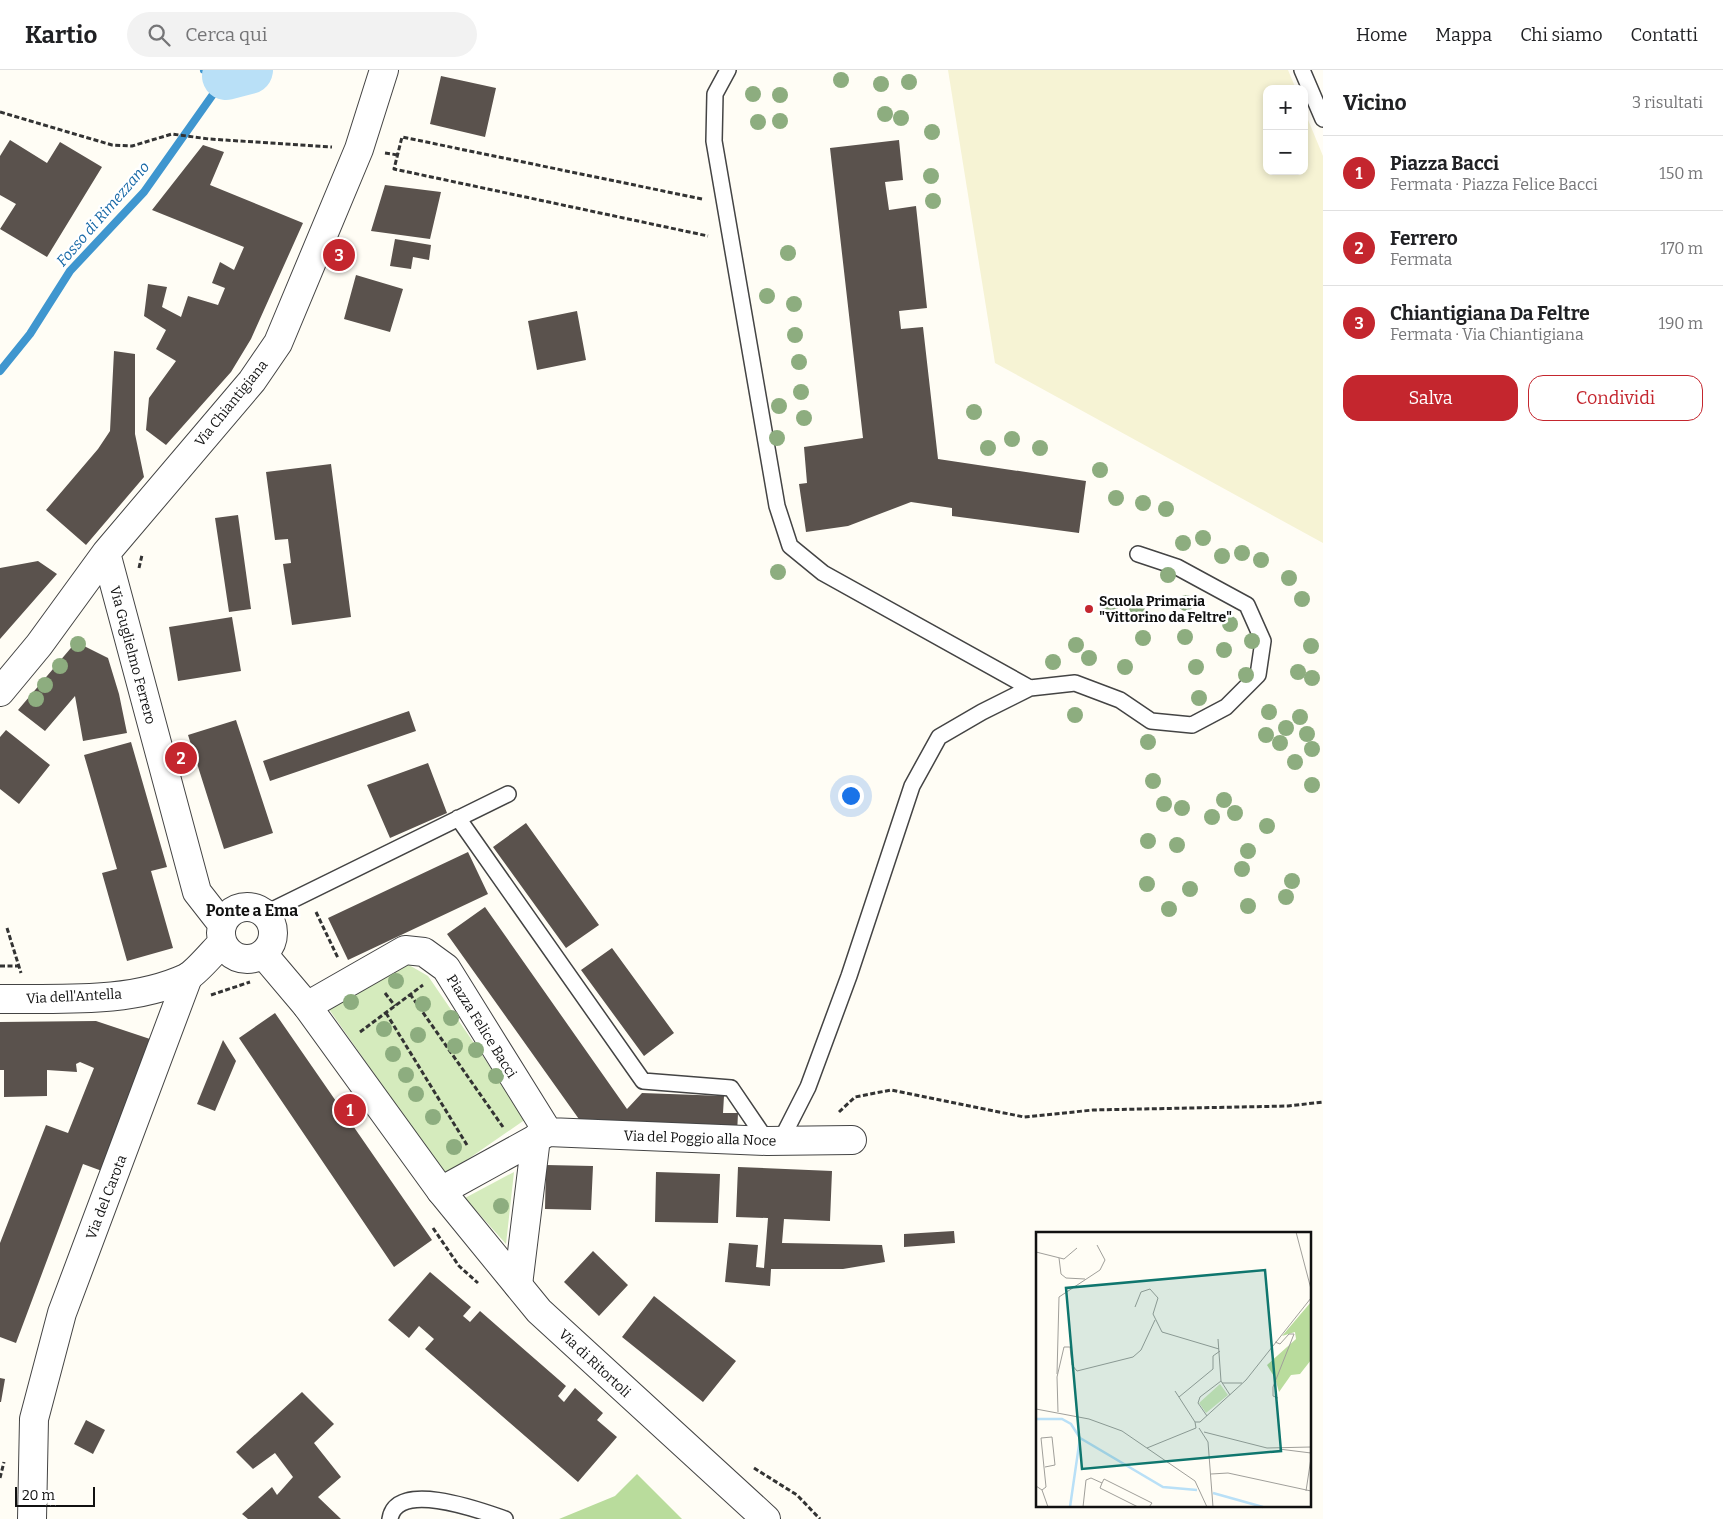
<!DOCTYPE html>
<html lang="it">
<head>
<meta charset="utf-8">
<style>
	body { margin:0; font-family:Bitter,serif; background:#f2f2f2; color:#202124 }
	.controls { position:absolute; right:15px; top:15px; display:grid; overflow:hidden; border-radius:10px; box-shadow:0 2px 8px #0003 }
	.controls button { width:45px; height:45px; display:grid; place-items:center; padding:0; border:0; border-bottom:1px solid #e0e0e0; background:#fff; color:#202124; font:25px sans-serif }
	.scale { position:absolute; left:15px; bottom:12px; width:80px; box-sizing:border-box; padding-left:5px; border:2px solid #111; border-top:0; font-size:14px; line-height:18px; white-space:nowrap; color:#111; -webkit-text-stroke:4px #fff; paint-order:stroke }
	.you { position:absolute; left:850px; top:725px; width:18px; height:18px; margin:-12px; border:4px solid #fff; border-radius:50%; background:#1a73e8; box-shadow:0 0 0 8px #1a73e833 }
	.badge { display:grid; place-items:center; width:32px; height:32px; border-radius:50%; background:#c4262e; color:#fff; font-size:16px; font-weight:700 }
	.pin { position:absolute; translate:-50% -50%; border:2px solid #fff; box-shadow:0 1px 5px #0006 }
	.list { margin:0; padding:0; list-style:none }
	h2 { display:flex; justify-content:space-between; align-items:center; height:65px; margin:0; padding:0 20px; font-size:21px }
	h2 small { font-size:16px; font-weight:400; color:#757577 }
	.list li { display:grid; grid-template-columns:32px 1fr auto; gap:15px; align-items:center; box-sizing:border-box; height:75px; padding:0 20px; border-top:1px solid #e0e0e0 }
	.list b { display:block; font-size:19px; white-space:nowrap }
	.list p { margin:0; font-size:16px; white-space:nowrap; color:#757577 }
	.list em { font-size:16px; font-style:normal; color:#757577 }
	.actions { display:flex; gap:10px; padding:15px 20px }
	.actions a { flex:1; padding:11px 0; border:1px solid #c4262e; border-radius:15px; text-align:center; font-size:18px; color:#c4262e }
	.actions .main { background:#c4262e; color:#fff }
	.icon { flex:none; width:28px; height:28px; fill:none; stroke:currentColor; stroke-width:2; stroke-linecap:round; stroke-linejoin:round }
	.map { position:relative; flex:none; width:1323px; height:1449px; overflow:hidden }
	header { display:flex; align-items:center; gap:30px; box-sizing:border-box; height:70px; padding:0 25px; background:#fff; border-bottom:1px solid #e0e0e0 }
	header strong { font-size:24px }
	nav { display:flex; gap:28px; margin-inline-start:auto; font-size:18px }
	.search { width:350px; height:45px; background:#f2f2f2; display:flex; align-items:center; gap:12px; box-sizing:border-box; padding:0 18px; border-radius:28px; color:#757577; font-size:19px }
	main { display:flex }
	aside { flex:1; background:#fff }
	.map>svg:first-child { display:block }
	.farmland { fill:#f6f3d4 }
	.green { fill:#d5ebbd }
	.forest { fill:#b9dc9c }
	.lines { fill:none; stroke-linecap:round; stroke-linejoin:round }
	.stream { stroke:#3f96cf; stroke-width:8 }
	.river { stroke:#b9e0f7; stroke-width:48 }
	.building { fill:#5a524d }
	.service-casing { stroke:#444; stroke-width:18 }
	.minor-casing { stroke:#444; stroke-width:30 }
	.tertiary-casing { stroke:#444; stroke-width:30 }
	.path { stroke:#333; stroke-width:3; stroke-dasharray:5 2.5; stroke-linecap:butt }
	.service { stroke:#fff; stroke-width:15 }
	.minor { stroke:#fff; stroke-width:28 }
	.tertiary { stroke:#fff; stroke-width:28 }
	.tree { fill:#8dad7f }
	.poi-dot { fill:#c4262e; stroke:#fff; stroke-width:2 }
	.labels { text-anchor:middle; stroke-width:5; stroke-linejoin:round; paint-order:stroke }
	.street-label { font-size:14px; fill:#111; stroke:#fff }
	.poi-label { font-size:14px; font-weight:bold; fill:#111; stroke:#fff; text-anchor:start }
	.water-label { font-size:15px; font-style:italic; fill:#1768a6; stroke:#fff }
	.quarter-label { font-size:16px; font-weight:bold; fill:#111; stroke:#fff }
	.inset-river { fill:none; stroke:#b9e0f7; stroke-width:2.5 }
	.inset-road { fill:none; stroke:#a09f9a; stroke-width:1 }
	.view { fill:#0f766e; fill-opacity:0.15; stroke:#0f766e; stroke-width:2.5 }
	.inset-edge { fill:none; stroke:#111; stroke-width:2.5 }
</style>
</head>
<body>
<header>
<strong>Kartio</strong>
<div class="search"><svg class="icon" aria-label="search" viewBox="0 0 24 24"><circle cx="10" cy="10" r="6"/><path d="M15 15l6 6"/></svg>Cerca qui</div>
<nav><a>Home</a><a>Mappa</a><a>Chi siamo</a><a>Contatti</a></nav>
</header>
<main>
<div class="map">
<svg width="1323" height="1449" viewBox="0 0 1323 1449">
	<rect width="100%" height="100%" fill="#fffdf5"/>
	<path class="farmland" d="M948 0H1288L1296 19H1267V101H1304V40L1323 86V473L995 293Z"/>
	<path class="green" d="M402 891 428 906 526 1049 445 1105 326 935Z
		M514 1102 506 1174 465 1128Z"/>
	<path class="forest" d="M637 1404 682 1449H559L615 1426Z"/>
	<g class="lines">
		<path class="stream" d="M0 301 30 264 70 201 144 122 226 6 204 0"/>
		<path class="river" d="M226 6 249 0"/>
	</g>
	<path class="building" d="M441 6 496 18 485 67 430 54Z
		M10 70 47 93 60 72 102 97 47 187 0 159 16 134 0 125V86Z
		M899 70 903 110 885 112 889 140 916 136 927 238 899 241 901 259 923 257 938 389 1086 411 1079 463 952 446V438L911 432 848 456 806 462 799 414 807 413 804 377 863 368 830 78Z
		M203 75 224 82 210 115 303 153 251 269 231 302 166 375 146 360 149 328 176 291 156 279 166 260 144 246 148 214 167 217 162 237 181 247 188 226 218 235 225 218 212 213 220 192 234 200 244 177 152 140Z
		M385 115 441 122 430 169 371 161Z
		M395 169 431 175 429 190 413 187 411 199 390 196Z
		M356 205 403 219 390 262 344 249Z
		M577 241 586 290 537 300 528 251Z
		M114 281 135 284V364L144 407 86 475 46 440 98 379 110 361Z
		M331 394 351 547 292 555 283 494 291 493 288 469 275 470 266 402Z
		M238 445 251 539 229 542 215 448Z
		M38 491 57 504 0 569V498Z
		M232 547 241 601 178 611 169 557Z
		M76 572 108 588 119 624 127 663 83 671 75 626 45 661 18 640Z
		M409 641 416 661 270 711 263 691Z
		M236 650 273 763 224 779 188 665Z
		M6 660 50 695 19 734 0 719V667Z
		M131 672 167 797 151 801 173 878 127 891 102 803 117 799 84 685Z
		M428 693 447 743 390 768 367 715Z
		M526 753 599 855 566 878 493 777Z
		M468 782 488 824 348 890 328 848Z
		M485 837 627 1039 642 1023 724 1026 723 1043H738L737 1064 586 1059 447 864Z
		M612 878 674 963 644 986 581 900Z
		M275 943 432 1170 394 1197 239 968Z
		M96 951 150 969 102 1101 83 1094 16 1273 0 1267V1173L46 1055 68 1063 94 998 80 992 76 994 77 1002 47 1000V1026L4 1027V1000H0V952Z
		M223 970 236 991 215 1041 197 1034Z
		M546 1095 593 1096 591 1140 545 1139Z
		M738 1097 832 1101 830 1151 784 1149 782 1173 882 1175 885 1192 843 1199H771L770 1216 725 1212 729 1173 758 1175 756 1197 764 1198 768 1148 736 1147Z
		M656 1102 720 1104 718 1153 655 1152Z
		M954 1161 955 1173 904 1177V1164Z
		M593 1181 628 1215 599 1246 564 1212Z
		M430 1202 471 1237 463 1246 470 1252 480 1241 566 1316 558 1326 564 1332 575 1318 603 1343 597 1350 617 1367 578 1412 425 1279 434 1269 419 1256 409 1268 388 1250Z
		M654 1226 736 1291 703 1332 622 1267Z
		M0 1308 5 1309 1 1332H0Z
		M302 1322 334 1354 314 1373 341 1407 318 1427 341 1449H248L242 1444 272 1417 277 1425 293 1407 275 1383 253 1399 236 1382Z
		M86 1350 105 1360 93 1384 74 1374Z"/>
	<g class="lines">
		<defs>
			<path id="service" d="M728 0 715 24 714 71 777 436 790 476 823 503 1030 618
				M1302 0 1323 49
				M458 748 643 1011 731 1018 767 1071
				M264 844 508 724
				M781 1070 808 1017 849 906 912 716 939 667 982 642 1030 618 1075 613 1120 630 1151 651 1192 655 1226 637 1258 605 1263 571 1247 535 1177 497 1138 484
				M390 1449C396 1409 482 1441 505 1449"/>
			<path id="minor" d="M307 936 405 880 424 882 446 898 548 1062 441 1121
				M548 1062 767 1071 852 1070
				M518 1215 536 1068
				M32 1449 34 1349 62 1243 188 907"/>
			<path id="tertiary" d="M106 483 197 822 222 854
				M0 622 39 575 106 483 252 311 278 273 359 79 384 0
				M221 863a26 26 0 1 1 52 0a26 26 0 1 1-52 0Z
				M263 884 307 936 441 1121 539 1241 766 1449
				M0 929C61 928 129 934 186 908 196 903 213 882 222 873"/>
		</defs>
		<use href="#service" class="service-casing"/>
		<use href="#minor" class="minor-casing"/>
		<use href="#tertiary" class="tertiary-casing"/>
		<path class="path" d="M0 42 112 75 132 76 172 64 209 69 332 77
			M385 83 398 85
			M702 129 402 67 394 99 708 166
			M139 498 142 485
			M316 842 338 888
			M7 858 21 903
			M0 896H19
			M385 923 395 936
			M410 924 503 1057
			M211 925 250 912
			M386 943 467 1075
			M360 962 423 915
			M839 1042 855 1027 891 1020 1024 1047 1093 1040 1288 1036 1323 1032
			M433 1158 459 1196 478 1213
			M754 1398 797 1425 820 1449
			M0 1408 4 1392"/>
		<use href="#service" class="service"/>
		<use href="#minor" class="minor"/>
		<use href="#tertiary" class="tertiary"/>
	</g>
	<g class="tree">
		<circle cx="841" cy="10" r="8"/>
		<circle cx="909" cy="12" r="8"/>
		<circle cx="881" cy="14" r="8"/>
		<circle cx="753" cy="24" r="8"/>
		<circle cx="780" cy="25" r="8"/>
		<circle cx="885" cy="44" r="8"/>
		<circle cx="901" cy="48" r="8"/>
		<circle cx="780" cy="51" r="8"/>
		<circle cx="758" cy="52" r="8"/>
		<circle cx="932" cy="62" r="8"/>
		<circle cx="931" cy="106" r="8"/>
		<circle cx="933" cy="131" r="8"/>
		<circle cx="788" cy="183" r="8"/>
		<circle cx="767" cy="226" r="8"/>
		<circle cx="794" cy="234" r="8"/>
		<circle cx="795" cy="265" r="8"/>
		<circle cx="799" cy="292" r="8"/>
		<circle cx="801" cy="322" r="8"/>
		<circle cx="779" cy="336" r="8"/>
		<circle cx="974" cy="342" r="8"/>
		<circle cx="804" cy="348" r="8"/>
		<circle cx="777" cy="368" r="8"/>
		<circle cx="1012" cy="369" r="8"/>
		<circle cx="988" cy="378" r="8"/>
		<circle cx="1040" cy="378" r="8"/>
		<circle cx="1100" cy="400" r="8"/>
		<circle cx="1116" cy="428" r="8"/>
		<circle cx="1143" cy="433" r="8"/>
		<circle cx="1166" cy="439" r="8"/>
		<circle cx="1203" cy="468" r="8"/>
		<circle cx="1183" cy="473" r="8"/>
		<circle cx="1242" cy="483" r="8"/>
		<circle cx="1222" cy="486" r="8"/>
		<circle cx="1261" cy="490" r="8"/>
		<circle cx="778" cy="502" r="8"/>
		<circle cx="1168" cy="505" r="8"/>
		<circle cx="1289" cy="508" r="8"/>
		<circle cx="1302" cy="529" r="8"/>
		<circle cx="1186" cy="533" r="8"/>
		<circle cx="1110" cy="538" r="8"/>
		<circle cx="1137" cy="541" r="8"/>
		<circle cx="1230" cy="554" r="8"/>
		<circle cx="1185" cy="567" r="8"/>
		<circle cx="1143" cy="568" r="8"/>
		<circle cx="1252" cy="571" r="8"/>
		<circle cx="78" cy="574" r="8"/>
		<circle cx="1076" cy="575" r="8"/>
		<circle cx="1311" cy="576" r="8"/>
		<circle cx="1224" cy="580" r="8"/>
		<circle cx="1089" cy="588" r="8"/>
		<circle cx="1053" cy="592" r="8"/>
		<circle cx="60" cy="596" r="8"/>
		<circle cx="1125" cy="597" r="8"/>
		<circle cx="1196" cy="597" r="8"/>
		<circle cx="1298" cy="602" r="8"/>
		<circle cx="1246" cy="605" r="8"/>
		<circle cx="1312" cy="608" r="8"/>
		<circle cx="45" cy="615" r="8"/>
		<circle cx="1199" cy="628" r="8"/>
		<circle cx="36" cy="629" r="8"/>
		<circle cx="1269" cy="642" r="8"/>
		<circle cx="1075" cy="645" r="8"/>
		<circle cx="1300" cy="647" r="8"/>
		<circle cx="1286" cy="658" r="8"/>
		<circle cx="1307" cy="664" r="8"/>
		<circle cx="1266" cy="665" r="8"/>
		<circle cx="1148" cy="672" r="8"/>
		<circle cx="1280" cy="673" r="8"/>
		<circle cx="1312" cy="679" r="8"/>
		<circle cx="1295" cy="692" r="8"/>
		<circle cx="1153" cy="711" r="8"/>
		<circle cx="1312" cy="715" r="8"/>
		<circle cx="1224" cy="730" r="8"/>
		<circle cx="1164" cy="734" r="8"/>
		<circle cx="1182" cy="738" r="8"/>
		<circle cx="1235" cy="743" r="8"/>
		<circle cx="1212" cy="747" r="8"/>
		<circle cx="1267" cy="756" r="8"/>
		<circle cx="1148" cy="771" r="8"/>
		<circle cx="1177" cy="775" r="8"/>
		<circle cx="1248" cy="781" r="8"/>
		<circle cx="1242" cy="799" r="8"/>
		<circle cx="1292" cy="811" r="8"/>
		<circle cx="1147" cy="814" r="8"/>
		<circle cx="1190" cy="819" r="8"/>
		<circle cx="1286" cy="827" r="8"/>
		<circle cx="1248" cy="836" r="8"/>
		<circle cx="1169" cy="839" r="8"/>
		<circle cx="396" cy="911" r="8"/>
		<circle cx="351" cy="932" r="8"/>
		<circle cx="423" cy="934" r="8"/>
		<circle cx="451" cy="948" r="8"/>
		<circle cx="384" cy="959" r="8"/>
		<circle cx="418" cy="965" r="8"/>
		<circle cx="455" cy="976" r="8"/>
		<circle cx="476" cy="980" r="8"/>
		<circle cx="393" cy="984" r="8"/>
		<circle cx="406" cy="1005" r="8"/>
		<circle cx="496" cy="1006" r="8"/>
		<circle cx="416" cy="1024" r="8"/>
		<circle cx="433" cy="1047" r="8"/>
		<circle cx="454" cy="1077" r="8"/>
		<circle cx="501" cy="1136" r="8"/>
	</g>
	<circle class="poi-dot" cx="1089" cy="539" r="5"/>
	<g class="labels">
		<g class="street-label">
			<text transform="translate(231 333) rotate(-51)" y="5">Via Chiantigiana</text>
			<text transform="translate(133 585) rotate(75)" y="5">Via Guglielmo Ferrero</text>
			<text transform="translate(74 926) rotate(-3)" y="5">Via dell'Antella</text>
			<text transform="translate(482 956) rotate(58)" y="5">Piazza Felice Bacci</text>
			<text transform="translate(700 1068) rotate(2)" y="5">Via del Poggio alla Noce</text>
			<text transform="translate(106 1127) rotate(-69)" y="5">Via del Carota</text>
			<text transform="translate(595 1293) rotate(43)" y="5">Via di Ritortoli</text>
		</g>
		<g class="poi-label">
			<text x="1099" y="536">Scuola Primaria<tspan x="1099" dy="16">"Vittorino da Feltre"</tspan></text>
		</g>
		<g class="water-label">
			<text transform="translate(103 144) rotate(-49)" y="5">Fosso di Rimezzano</text>
		</g>
		<g class="quarter-label">
			<text x="252" y="846">Ponte a Ema</text>
		</g>
	</g>
	<g transform="translate(1036 1162)">
		<rect width="275" height="275" fill="#fffdf5"/>
		<path d="M184 152 192 163 170 181 163 171Z" fill="#d5ebbd"/>
		<path d="M275 70V128L264 142 255 143 243 160 239 146 231 133 260 107 259 100 246 104Z" fill="#b9dc9c"/>
		<path class="inset-river" d="M0 187H26L35 192 44 206M177 261 227 275M34 275 44 206 127 255 161 258"/>
		<path class="inset-road" d="M260 0 275 57M0 20 28 27 41 16M23 26 25 42 30 46 49 47M99 75 105 60 114 57 122 66 117 82 126 100 183 117M182 107 185 149M239 110 244 112 253 102H258L237 155V164L242 166M21 142 23 65 64 38 69 28 61 13M186 151H206M139 159 159 190M143 165 177 137V124L184 119M0 177 53 187 86 199 159 249 171 275M22 180 21 145 28 115H34L36 133 41 139 97 125 105 118 119 88M171 184 162 171 164 165 185 149 194 163M160 196 159 190H164L210 148 275 66M163 196 172 210 177 275M168 200 231 216 275 215M111 216 160 196M243 217 275 221M175 242 192 241 275 259M66 251 68 247 116 271 113 275M66 251 64 256 102 275M0 254 6 258 12 275M6 258 10 255 5 206 16 205 19 233 9 235M270 259 275 226M47 275 50 248 55 246 66 251"/>
		<path class="view" d="M229 38 245 219 46 237 30 56Z"/>
		<rect width="275" height="275" class="inset-edge"/>
	</g>
</svg>
<div class="controls">
<button>+</button>
<button>−</button>
</div>
<div class="scale">20 m</div>
<div class="you"></div>
<div class="pin badge" style="left:350px;top:1040px">1</div>
<div class="pin badge" style="left:181px;top:688px">2</div>
<div class="pin badge" style="left:339px;top:185px">3</div>
</div>
<aside>
<h2>Vicino<small>3 risultati</small></h2>
<ul class="list">
<li><span class="badge">1</span><div><b>Piazza Bacci</b><p>Fermata · Piazza Felice Bacci</p></div><em>150 m</em></li>
<li><span class="badge">2</span><div><b>Ferrero</b><p>Fermata</p></div><em>170 m</em></li>
<li><span class="badge">3</span><div><b>Chiantigiana Da Feltre</b><p>Fermata · Via Chiantigiana</p></div><em>190 m</em></li>
</ul>
<div class="actions"><a class="main">Salva</a><a>Condividi</a></div>
</aside>
</main>
</body>
</html>
